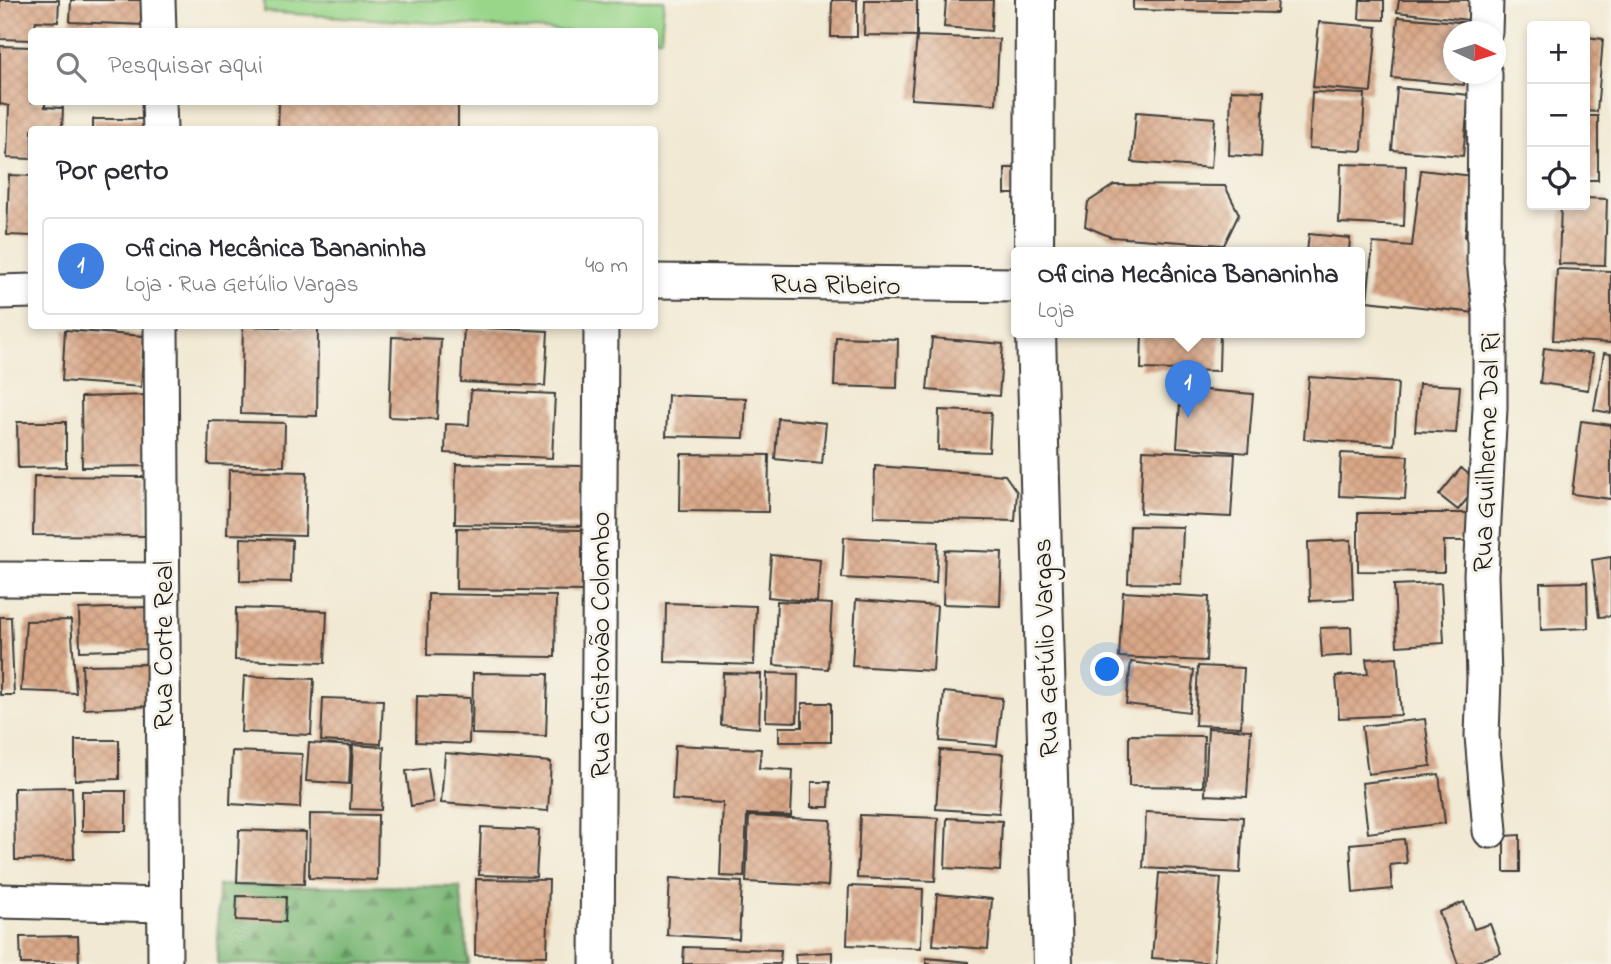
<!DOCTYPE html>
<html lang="pt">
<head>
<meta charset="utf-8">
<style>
	body { margin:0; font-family:"Indie Flower",sans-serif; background:#f2f2f3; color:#2b2b33 }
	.controls { position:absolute; right:21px; top:21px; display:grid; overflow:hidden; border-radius:7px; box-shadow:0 4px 10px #0003 }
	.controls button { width:63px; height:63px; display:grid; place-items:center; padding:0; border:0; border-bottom:2px solid #e1e1e2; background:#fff; color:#2b2b33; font:35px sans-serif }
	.compass { position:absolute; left:1443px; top:21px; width:63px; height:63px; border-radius:50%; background:#fff; box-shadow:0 4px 10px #0003; rotate:94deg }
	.you { position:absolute; left:1108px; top:670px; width:24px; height:24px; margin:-18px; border:5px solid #fff; border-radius:50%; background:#1a73e8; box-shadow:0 0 0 10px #1a73e833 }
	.badge { display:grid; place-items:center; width:46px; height:46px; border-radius:50%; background:#1f6fb2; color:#fff; font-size:23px; font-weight:700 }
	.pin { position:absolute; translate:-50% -58px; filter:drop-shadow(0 2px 4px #0008) }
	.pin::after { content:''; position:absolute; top:37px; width:24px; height:21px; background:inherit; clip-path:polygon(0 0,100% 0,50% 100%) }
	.popup { position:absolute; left:1011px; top:247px; width:354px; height:91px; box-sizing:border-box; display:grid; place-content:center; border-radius:7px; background:#fff; filter:drop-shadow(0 2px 5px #0005); font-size:23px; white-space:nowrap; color:#7c7c81 }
	.popup b { font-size:26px; color:#2b2b33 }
	.popup::after { content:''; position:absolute; left:50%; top:100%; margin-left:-14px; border:14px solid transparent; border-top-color:#fff }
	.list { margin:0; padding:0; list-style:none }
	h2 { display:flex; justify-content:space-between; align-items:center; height:91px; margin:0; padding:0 28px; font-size:30px }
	h2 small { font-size:23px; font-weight:400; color:#7c7c81 }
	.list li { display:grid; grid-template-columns:46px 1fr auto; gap:21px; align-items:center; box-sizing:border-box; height:98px; margin:0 14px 14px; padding:0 14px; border:2px solid #e1e1e2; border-radius:7px }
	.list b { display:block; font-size:26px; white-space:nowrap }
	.list p { margin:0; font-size:23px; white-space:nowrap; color:#7c7c81 }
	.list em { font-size:23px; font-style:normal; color:#7c7c81 }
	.icon { flex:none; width:38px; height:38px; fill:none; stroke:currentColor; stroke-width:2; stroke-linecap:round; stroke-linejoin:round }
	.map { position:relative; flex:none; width:1611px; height:964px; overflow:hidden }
	.search { position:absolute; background:#fff; box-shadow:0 4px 10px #0003; left:28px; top:28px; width:630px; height:77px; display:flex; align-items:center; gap:18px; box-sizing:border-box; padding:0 24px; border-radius:7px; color:#7c7c81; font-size:26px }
	.panel { position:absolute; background:#fff; box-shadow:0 4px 10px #0003; left:28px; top:126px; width:630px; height:203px; border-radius:7px }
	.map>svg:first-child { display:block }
	.green { fill:#99d68a; stroke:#5a7953; stroke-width:2 }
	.forest { fill:url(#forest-firs); stroke:#4b6a49; stroke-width:2 }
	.building { fill:url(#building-cross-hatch) }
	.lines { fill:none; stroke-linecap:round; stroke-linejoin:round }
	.minor-casing { stroke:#3c3b37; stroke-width:37 }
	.tertiary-casing { stroke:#3c3b37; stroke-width:42 }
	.minor { stroke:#fff; stroke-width:33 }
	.tertiary { stroke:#fff; stroke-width:38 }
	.labels { text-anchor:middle; stroke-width:6; stroke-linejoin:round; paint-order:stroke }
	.street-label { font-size:28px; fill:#1c1c1c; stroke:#f7f3e8 }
</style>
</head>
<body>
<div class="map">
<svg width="1611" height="964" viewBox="0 0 1611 964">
	<defs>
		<pattern id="forest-firs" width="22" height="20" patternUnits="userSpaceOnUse" patternTransform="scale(1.75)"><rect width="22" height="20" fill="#7ab776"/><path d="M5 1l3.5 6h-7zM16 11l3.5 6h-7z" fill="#639460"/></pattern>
		<pattern id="building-cross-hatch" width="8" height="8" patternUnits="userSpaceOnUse" patternTransform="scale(1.75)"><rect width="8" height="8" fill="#d9a787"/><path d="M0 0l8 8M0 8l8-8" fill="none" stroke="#ba8f74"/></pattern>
	</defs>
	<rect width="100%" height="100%" fill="#f7f3e8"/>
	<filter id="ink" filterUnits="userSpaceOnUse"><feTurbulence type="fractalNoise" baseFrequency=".0143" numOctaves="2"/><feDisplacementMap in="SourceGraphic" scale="14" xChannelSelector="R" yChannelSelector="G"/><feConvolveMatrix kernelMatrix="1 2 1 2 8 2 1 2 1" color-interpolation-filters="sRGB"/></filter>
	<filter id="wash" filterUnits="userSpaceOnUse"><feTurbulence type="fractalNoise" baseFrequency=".00686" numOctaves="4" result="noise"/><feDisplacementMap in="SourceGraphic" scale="28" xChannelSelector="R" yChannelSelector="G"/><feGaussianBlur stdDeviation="1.57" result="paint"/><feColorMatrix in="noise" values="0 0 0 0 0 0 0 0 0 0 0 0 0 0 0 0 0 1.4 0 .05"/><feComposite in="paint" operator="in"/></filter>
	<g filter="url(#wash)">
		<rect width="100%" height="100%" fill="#f1e9d3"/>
		<path class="green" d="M264 0H664L661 38H655L654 32 562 31 264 12Z"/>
		<path class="forest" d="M218 885 460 887 469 964H217Z"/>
		<g id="blocks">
			<path class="building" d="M0 0H59L58 22 36 21 32 40 0 39Z
				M71 0H146L145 25 70 22Z
				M832 0H857V37H831Z
				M865 0H917V36L999 39 996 104 911 99 917 36 864 35Z
				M946 0H993L991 31 944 27Z
				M1133 0H1278L1277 13 1133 10Z
				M1360 0H1384V20L1359 19Z
				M1399 0H1470L1468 20 1397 12Z
				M1398 17 1470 23 1469 32H1454V74H1465L1464 85 1392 78Z
				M1319 22 1377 27 1371 92 1313 87Z
				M1585 37 1603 39 1597 112 1585 111Z
				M0 46 32 47V102H45V107L63 108 62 130H32V159L7 158 9 106 0 104Z
				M1397 88 1469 95 1463 156 1392 150Z
				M1231 90 1264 91 1261 157 1229 155Z
				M1312 92 1365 94 1362 151 1309 148Z
				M279 102H458V130H278Z
				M1136 112 1215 118 1211 168 1132 162Z
				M1585 116H1598V180H1585Z
				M93 119H143V130H93Z
				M1341 164 1406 166 1404 226 1339 223Z
				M1005 168H1017L1019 194H1005Z
				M1421 170 1472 176 1465 236 1468 243 1476 313 1367 301 1373 243 1412 246Z
				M9 175 32 176V236L7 235Z
				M1114 185 1225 186 1239 214 1224 245 1111 237 1085 226 1088 202Z
				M1585 198 1607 199 1605 265 1559 264 1561 205H1585Z
				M1309 234 1350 238 1349 252H1307Z
				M1557 269 1611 271V343L1553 340Z
				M243 326 318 328 317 416 241 414Z
				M464 327 548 331 545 386 461 382Z
				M65 330 144 336 141 387 62 381Z
				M1142 332H1220L1219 371 1141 369Z
				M392 337 441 339 437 419 389 417Z
				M836 337 898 339 897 388 834 386Z
				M932 338 1003 344 999 396 927 390Z
				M1544 348 1593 354 1588 390 1540 383Z
				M1604 353 1611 354V413L1594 410Z
				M1309 377 1398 383 1394 445 1304 439Z
				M1419 384 1460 386 1456 433 1415 431Z
				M1181 388 1253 394 1248 453 1177 447Z
				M471 390 555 394 552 458 445 453 446 424 469 425Z
				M150 395V466L82 467 81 397Z
				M668 395 746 398 744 438 666 436Z
				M939 410 991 412 989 452 938 450Z
				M778 418 826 423 822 464 775 459Z
				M209 421 285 423 284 466 208 464Z
				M1581 421 1611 425V499L1572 494Z
				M17 422H66V467L18 468Z
				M1143 450 1235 454 1231 517 1140 513Z
				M1341 453 1408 456 1405 499 1339 496Z
				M681 454 769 455 768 512 680 511Z
				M456 464 583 466 582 526 455 524Z
				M875 466 1005 475 1017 492 1015 521 874 517Z
				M1461 468 1480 483 1458 510 1439 495Z
				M229 470 307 472 305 536 227 534Z
				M34 476 148 477 147 536 33 535Z
				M1358 513H1471V541H1444V572L1358 571Z
				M1130 526 1183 527 1181 584 1128 583Z
				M457 528 585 530 584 591 456 589Z
				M844 537 938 542 936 583 842 578Z
				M241 538 292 540 291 582 240 581Z
				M1351 540 1353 599 1310 601 1308 542Z
				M945 550 1002 552 1000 606 943 604Z
				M771 555 820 560 817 602 768 597Z
				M1611 557V616L1599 617 1592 560Z
				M1587 582 1588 628 1541 630 1540 583Z
				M1441 583 1444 643 1397 646 1394 585Z
				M1123 592 1209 597 1206 661 1119 657Z
				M428 594 556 596 555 657 427 655Z
				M856 600 937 606 933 671 852 666Z
				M777 601 832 604 828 669 774 665Z
				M666 603 756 606 754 665 665 662Z
				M148 607 149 649 80 651 79 609Z
				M236 608 327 611 325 663 235 660Z
				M0 617H11L14 695H0Z
				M71 620 76 693 21 691 26 621Z
				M1351 627 1352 655 1322 657 1320 628Z
				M1397 657 1401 715 1339 718 1336 676 1368 674 1366 659Z
				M1131 662 1194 670 1189 712 1126 704Z
				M151 664 152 706 84 709 82 665Z
				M1198 666 1244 668 1241 727 1195 725Z
				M473 673 548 674 546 736 472 734Z
				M723 673 761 674 759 728 721 725Z
				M767 673 798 674 797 722 766 721Z
				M244 676 314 679 311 735 241 732Z
				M944 692 1002 698 997 746 940 741Z
				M417 696 470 698 469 744 416 742Z
				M323 698 383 700 381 744 321 741Z
				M802 703H831V742H779V727H802Z
				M1425 719 1431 766 1368 774 1362 726Z
				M1208 728 1251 730 1247 797 1205 795Z
				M1129 735 1204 736 1203 787 1129 786Z
				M75 740H119V779L75 780Z
				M309 743 351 746 349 784 306 781Z
				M353 745 384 747 381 810 350 809Z
				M675 745 761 749 759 768 793 770 791 816 747 814 744 877 720 876 723 803 672 800Z
				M940 750 1003 754 999 813 936 809Z
				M232 751 302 754 300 808 230 804Z
				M445 753 551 762 548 811 441 803Z
				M428 768 433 802 411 806 406 771Z
				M1439 774 1445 823 1368 833 1362 783Z
				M812 782H830L829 807H812Z
				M72 787 74 859 15 860 14 788Z
				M82 791H126V831H82Z
				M1146 812 1243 817 1240 873 1143 868Z
				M310 814 378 815 377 880 309 878Z
				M860 815 938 818 935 881 857 878Z
				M749 816 831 820 828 886 746 882Z
				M947 818 1002 821 1000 871 945 868Z
				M481 827 539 830 536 877 479 875Z
				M239 830 306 832 304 884 237 882Z
				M1520 835V872H1504V836Z
				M1404 839 1407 863 1390 865 1392 889 1353 893 1350 844Z
				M1159 873 1221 878 1214 963 1152 958Z
				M670 878 742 882 739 939 667 935Z
				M476 879 549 880 547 956 475 955Z
				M849 886 923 889 921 948 847 945Z
				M937 894 992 899 988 949 933 945Z
				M237 896 286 897 285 922 236 920Z
				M1464 902 1474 929 1490 924 1501 953 1470 964H1458L1439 912Z
				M78 936 79 964H21L20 937Z
				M684 947 781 950 780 964H683Z
				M832 952V964H796L795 954Z
				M926 958 969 962V964H926Z"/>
		</g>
	</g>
	<g filter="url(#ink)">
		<use href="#blocks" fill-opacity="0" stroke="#3c3b37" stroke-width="2"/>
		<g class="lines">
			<defs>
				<path id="minor" d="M158 0 159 32
					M1485 32 1486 0
					M1485 74 1484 261 1490 315V408L1481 575 1484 678 1482 736 1490 831
					M159 102 160 130
					M654 281 1016 285
					M0 292 32 291
					M161 326 165 964
					M0 579 161 580
					M0 901 164 905
					M597 964 601 326"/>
				<path id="tertiary" d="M1034 252 1035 0
					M1036 332 1053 964"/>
			</defs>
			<use href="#minor" class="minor-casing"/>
			<use href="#tertiary" class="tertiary-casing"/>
			<use href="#minor" class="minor"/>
			<use href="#tertiary" class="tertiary"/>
		</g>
	</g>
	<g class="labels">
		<g class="street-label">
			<text transform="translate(836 283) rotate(1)" y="10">Rua Ribeiro</text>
			<text transform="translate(1485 452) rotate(-88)" y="10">Rua Guilherme Dal Ri</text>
			<text transform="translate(162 645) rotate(-90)" y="10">Rua Corte Real</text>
			<text transform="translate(599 645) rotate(-90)" y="10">Rua Cristovão Colombo</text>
			<text transform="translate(1044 648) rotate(-92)" y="10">Rua Getúlio Vargas</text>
		</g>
	</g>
</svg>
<div class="controls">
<button>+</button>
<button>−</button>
<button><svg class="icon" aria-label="locate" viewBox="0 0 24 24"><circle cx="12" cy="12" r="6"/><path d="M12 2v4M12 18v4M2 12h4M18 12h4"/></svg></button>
</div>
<svg class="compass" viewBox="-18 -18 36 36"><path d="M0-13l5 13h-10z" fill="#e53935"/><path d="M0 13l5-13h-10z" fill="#7c7c81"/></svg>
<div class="you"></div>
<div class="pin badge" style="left:1188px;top:418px;background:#3f7fe0">1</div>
<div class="popup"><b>Oficina Mecânica Bananinha</b>Loja</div>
<div class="search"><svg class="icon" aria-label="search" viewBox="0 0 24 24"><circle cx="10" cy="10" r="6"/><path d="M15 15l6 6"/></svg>Pesquisar aqui</div>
<section class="panel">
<h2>Por perto<small></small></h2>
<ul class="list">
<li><span class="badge" style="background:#3f7fe0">1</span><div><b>Oficina Mecânica Bananinha</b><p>Loja · Rua Getúlio Vargas</p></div><em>40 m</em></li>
</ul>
</section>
</div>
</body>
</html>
